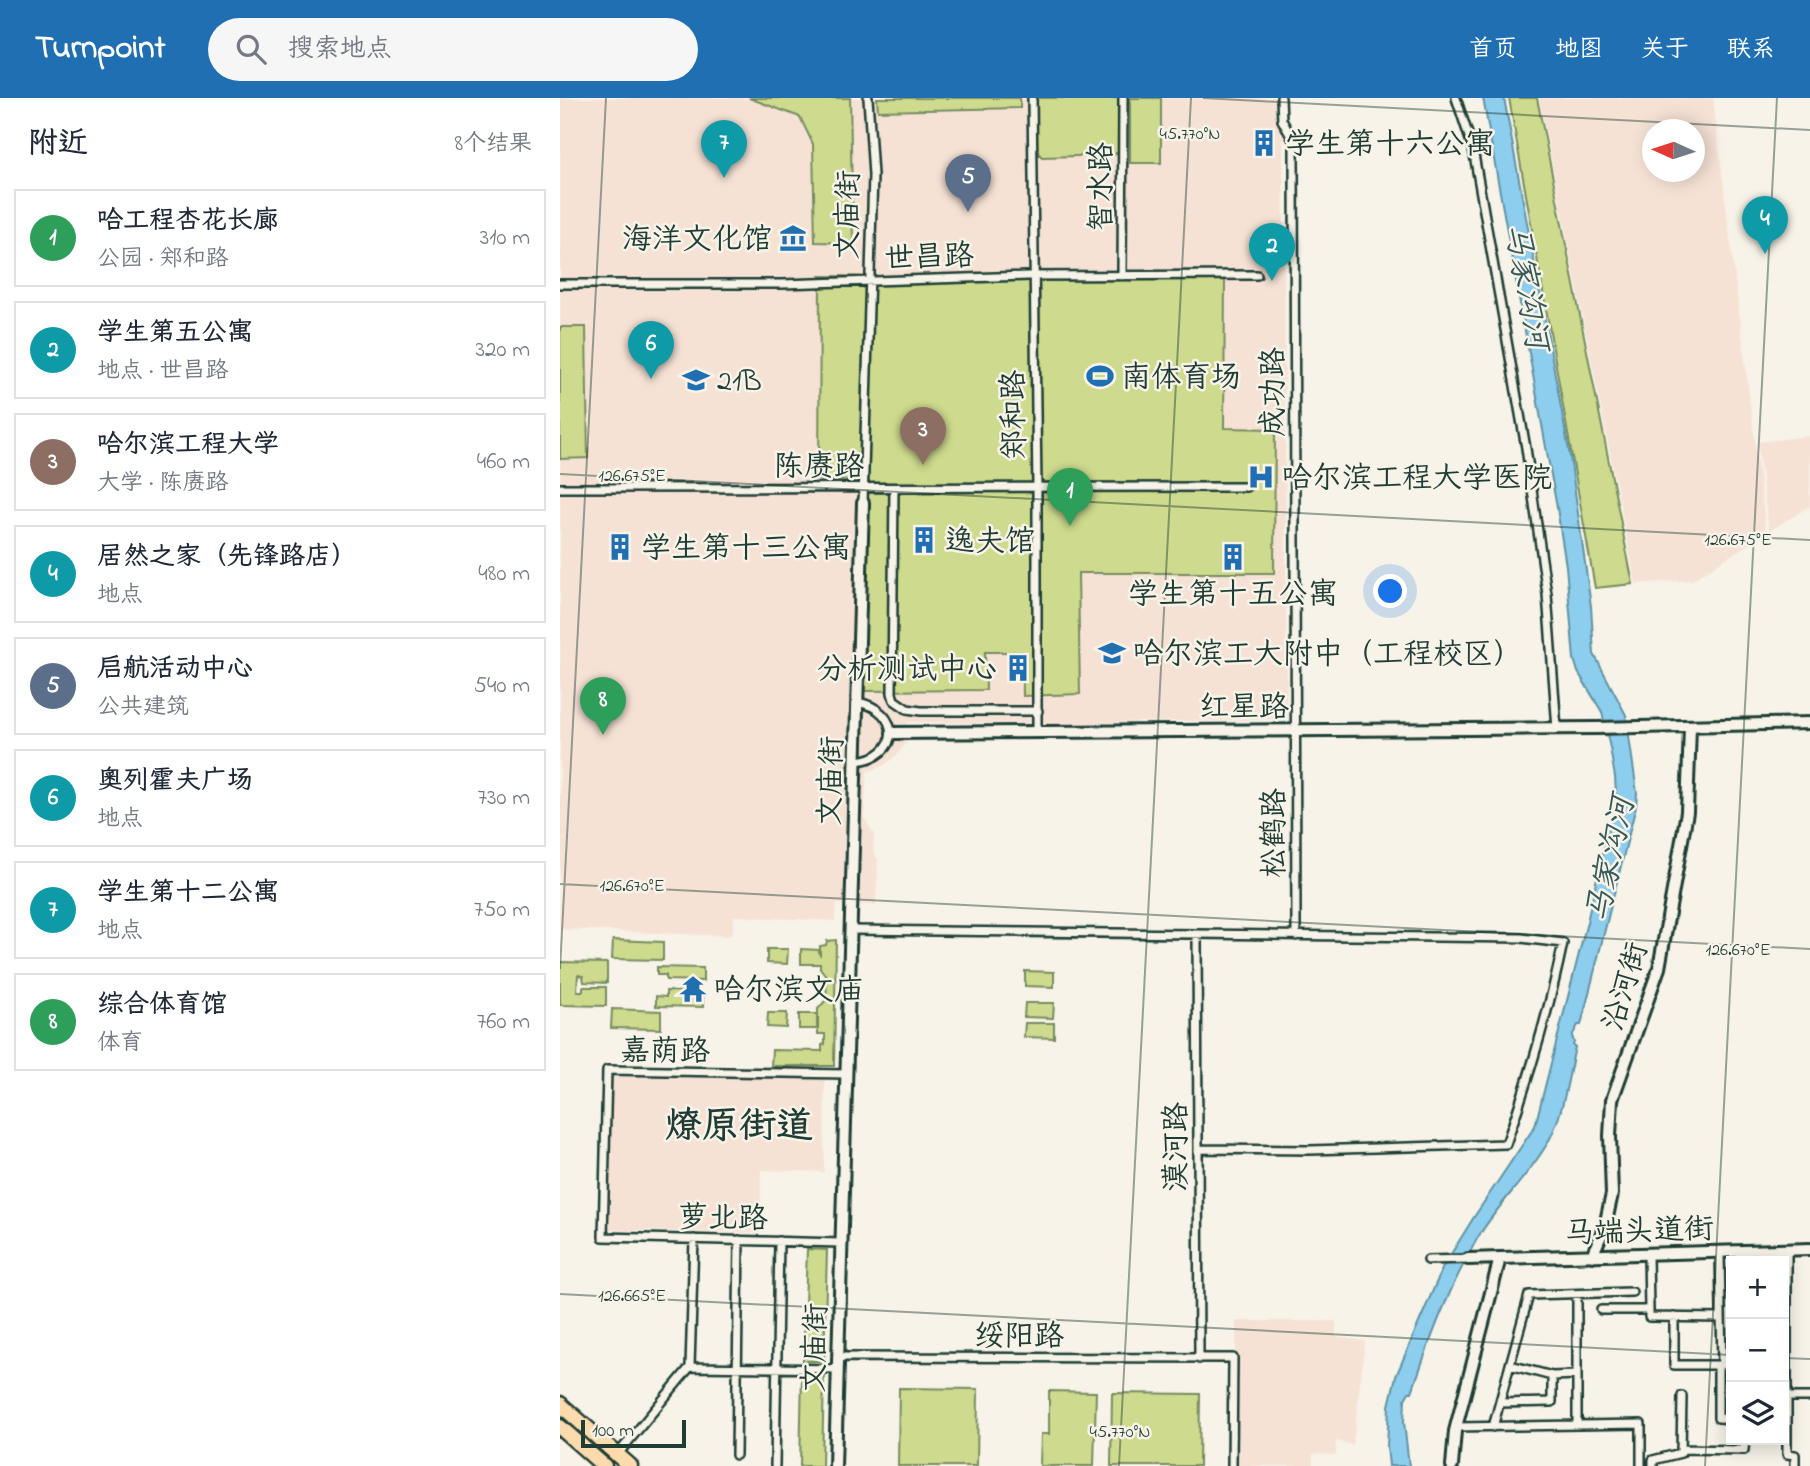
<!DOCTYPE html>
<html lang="zh">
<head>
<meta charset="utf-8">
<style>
	body { margin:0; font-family:"Indie Flower","LXGW WenKai TC",sans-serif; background:#f6f6f7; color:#1f2937 }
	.controls { position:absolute; right:21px; bottom:21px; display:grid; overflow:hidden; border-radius:0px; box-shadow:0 4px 18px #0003 }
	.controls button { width:63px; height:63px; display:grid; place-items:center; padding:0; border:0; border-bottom:2px solid #e0e1e3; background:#fff; color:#1f2937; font:35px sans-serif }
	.compass { position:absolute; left:1082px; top:21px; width:63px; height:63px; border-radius:50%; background:#fff; box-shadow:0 4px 18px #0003; rotate:273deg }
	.scale { position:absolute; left:21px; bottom:18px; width:105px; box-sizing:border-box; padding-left:7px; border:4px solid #1f3d34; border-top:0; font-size:19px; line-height:24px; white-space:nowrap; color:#1f3d34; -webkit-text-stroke:5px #f7f3e8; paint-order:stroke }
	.you { position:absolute; left:831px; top:494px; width:24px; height:24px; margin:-18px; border:5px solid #fff; border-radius:50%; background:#1a73e8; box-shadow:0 0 0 10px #1a73e833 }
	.badge { display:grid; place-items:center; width:46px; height:46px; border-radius:50%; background:#1f6fb2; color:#fff; font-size:23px; font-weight:700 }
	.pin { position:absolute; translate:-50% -58px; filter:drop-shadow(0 2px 4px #0008) }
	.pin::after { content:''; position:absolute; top:37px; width:24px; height:21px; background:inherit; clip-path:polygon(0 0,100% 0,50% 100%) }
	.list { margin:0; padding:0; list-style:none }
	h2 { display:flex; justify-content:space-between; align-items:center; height:91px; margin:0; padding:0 28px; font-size:30px }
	h2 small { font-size:23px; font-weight:400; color:#747a83 }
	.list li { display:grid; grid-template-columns:46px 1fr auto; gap:21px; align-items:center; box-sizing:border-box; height:98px; margin:0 14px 14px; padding:0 14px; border:2px solid #e0e1e3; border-radius:0px }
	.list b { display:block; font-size:26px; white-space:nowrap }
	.list p { margin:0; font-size:23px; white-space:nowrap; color:#747a83 }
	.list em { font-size:23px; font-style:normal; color:#747a83 }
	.icon { flex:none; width:38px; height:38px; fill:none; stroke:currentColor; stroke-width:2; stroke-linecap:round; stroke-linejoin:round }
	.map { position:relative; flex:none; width:1250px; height:1368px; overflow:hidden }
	header { display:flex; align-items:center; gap:42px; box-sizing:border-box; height:98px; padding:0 35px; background:#1f6fb2; color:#fff }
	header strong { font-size:33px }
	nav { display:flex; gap:38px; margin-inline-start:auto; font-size:24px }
	.search { width:490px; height:63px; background:#f6f6f7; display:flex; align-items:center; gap:18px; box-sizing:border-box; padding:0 24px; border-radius:38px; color:#747a83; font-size:26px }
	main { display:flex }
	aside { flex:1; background:#fff }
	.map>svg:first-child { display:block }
	.built { fill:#f6e2d5; fill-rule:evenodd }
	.green { fill:#ceda8d; stroke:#768c60; stroke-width:2 }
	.water { fill:#8dcdee; stroke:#6193a4; stroke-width:2 }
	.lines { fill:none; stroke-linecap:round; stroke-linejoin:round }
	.street-casing { stroke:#1f3d34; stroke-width:12 }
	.secondary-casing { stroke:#1f3d34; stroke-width:16 }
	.highway-casing { stroke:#1f3d34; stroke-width:19 }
	.street { stroke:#f7f3e8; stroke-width:7 }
	.secondary { stroke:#f7f3e8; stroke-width:10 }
	.highway { stroke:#fedbac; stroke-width:14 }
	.ticks { fill:none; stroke:#1f3d34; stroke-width:2; stroke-opacity:0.45 }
	.labels { text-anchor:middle; stroke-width:5; stroke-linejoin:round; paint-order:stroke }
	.poi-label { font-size:30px; fill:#1f3d34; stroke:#f7f3e8; text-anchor:start }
	.street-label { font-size:30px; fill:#1f3d34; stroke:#f7f3e8 }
	.water-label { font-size:32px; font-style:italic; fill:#355a59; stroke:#f7f3e8 }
	.district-label { font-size:37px; font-weight:bold; fill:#1f3d34; stroke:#f7f3e8 }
	.ticks-label { font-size:18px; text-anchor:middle; fill:#1f3d34; stroke:#f7f3e8; stroke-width:5; stroke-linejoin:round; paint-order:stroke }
</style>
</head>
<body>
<header>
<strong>Turnpoint</strong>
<div class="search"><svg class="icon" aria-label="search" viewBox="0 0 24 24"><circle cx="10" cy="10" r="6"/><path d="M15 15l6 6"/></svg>搜索地点</div>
<nav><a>首页</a><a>地图</a><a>关于</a><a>联系</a></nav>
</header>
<main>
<aside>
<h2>附近<small>8个结果</small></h2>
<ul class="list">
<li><span class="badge" style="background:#2e9e5b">1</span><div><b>哈工程杏花长廊</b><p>公园 · 郑和路</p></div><em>310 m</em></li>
<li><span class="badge" style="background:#0f9aa8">2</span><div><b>学生第五公寓</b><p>地点 · 世昌路</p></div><em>320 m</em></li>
<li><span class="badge" style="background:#8d6e63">3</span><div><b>哈尔滨工程大学</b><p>大学 · 陈赓路</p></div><em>460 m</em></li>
<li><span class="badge" style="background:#0f9aa8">4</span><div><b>居然之家（先锋路店）</b><p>地点</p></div><em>480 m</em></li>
<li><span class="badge" style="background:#5c6f8a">5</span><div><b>启航活动中心</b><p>公共建筑</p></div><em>540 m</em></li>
<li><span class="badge" style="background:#0f9aa8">6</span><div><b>奥列霍夫广场</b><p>地点</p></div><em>730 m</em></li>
<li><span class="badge" style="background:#0f9aa8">7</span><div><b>学生第十二公寓</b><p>地点</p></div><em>750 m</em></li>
<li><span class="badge" style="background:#2e9e5b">8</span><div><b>综合体育馆</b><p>体育</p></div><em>760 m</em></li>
</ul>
</aside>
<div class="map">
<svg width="1250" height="1368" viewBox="0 0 1250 1368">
	<rect width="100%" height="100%" fill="#f7f3e8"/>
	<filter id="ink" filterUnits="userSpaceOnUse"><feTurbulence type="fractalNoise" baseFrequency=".0143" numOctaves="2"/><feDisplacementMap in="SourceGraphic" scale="14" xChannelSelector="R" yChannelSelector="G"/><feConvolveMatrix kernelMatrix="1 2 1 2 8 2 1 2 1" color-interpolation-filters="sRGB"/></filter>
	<g filter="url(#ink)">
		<path class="built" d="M0 0H723L727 621 478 626 348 624V642L338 656 325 667 307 674 304 720 314 736 313 753 318 762 316 807 276 806 275 823 174 818 173 832 172 835 169 838 0 831Z
			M979 0H1153L1206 435 1132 482 1076 486ZM1092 32H1134V74H1092Z
			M1250 338V408L1209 433 1197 344Z
			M52 978 265 981 264 1074 201 1072V1135L49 1132Z
			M676 1223H776V1239L805 1243 793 1347 776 1343V1357L753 1356V1368H676Z"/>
		<path class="green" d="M189 0H290L293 145 255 144 253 46 240 19Z
			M317 0H460V10L318 13Z
			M476 0H558L559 52 554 57 482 59 477 54Z
			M570 0H601V65H570Z
			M949 0H977L1073 486 1035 490Z
			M260 178 665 182 664 330 715 331 714 475H518L520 596 463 598 462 554H425L426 592 305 593 307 383 259 382Z
			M0 229H26L28 360 0 361Z
			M53 842 103 844V862L52 861Z
			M276 842 274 968H211L212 952 262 953V947L265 946V936H258V911L266 902 267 879 260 870V866H241V851L259 852 260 858V848L266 847 267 843Z
			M207 851H228L227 866 207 865Z
			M0 864 47 865V885L24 884 23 878 18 877 17 893H23V889H46V908L0 907Z
			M97 869 143 870V883L106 882V877H97Z
			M465 873 494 874V889L465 888Z
			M106 893 143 894V909L96 908V898L106 899Z
			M465 905H494L493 920 464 919Z
			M52 911 101 913V931L51 930Z
			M208 915H227L226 930 207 929Z
			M239 916H257V931H239Z
			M465 925H494V940L464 939Z
			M247 1151 267 1152 264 1263H243Z
			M242 1275 264 1276 262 1368H240Z
			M339 1290 418 1291 417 1368H338Z
			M489 1293 536 1294 534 1368H480L481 1336H489Z
			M552 1295 640 1296 639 1368H551Z"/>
		<path class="water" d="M923 0H944L1010 358 1031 508 1034 556 1066 617 1077 695 1076 708 1021 927H1018L1012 938 1014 944 1013 948 1015 949C1008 980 1003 1019 987 1046 967 1080 937 1107 917 1141 889 1190 870 1241 852 1294H849L845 1301 844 1324 849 1368H829L827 1348 829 1308 836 1278 883 1169 914 1119 975 1028 1027 824 1053 708 1056 696 1055 679 1050 650 1042 614 1018 574 1014 561 1006 468 997 410Z"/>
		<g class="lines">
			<defs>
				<path id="street" d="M472 0 477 390V634
					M721 0 722 22 734 44 736 838
					M896 0 913 51 966 350 987 496 997 631
					M562 178 563 0
					M0 186H222L468 178 697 177
					M0 390 686 389
					M334 390 332 595 334 602 347 611 361 613H478
					M303 405 313 77 308 0
					M296 663C341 660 343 612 297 604
					M291 832 961 840 1003 845C989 913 969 980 946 1046L750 1052 638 1051
					M637 837 639 1261
					M281 1145 43 1139 47 972 286 976
					M1227 1152V1356L1235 1357V1368
					M1088 1156 1089 1212
					M868 1162 908 1161
					M1017 1196V1327
					M1041 1212H1089V1219L1161 1220
					M1114 1219V1267H1162L1160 1154
					M278 1259 673 1260 672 1368
					M950 1267 992 1278 1017 1277
					M1158 1267V1320L1171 1321
					M130 1269 134 1141
					M1227 1299H1250
					M940 1305 992 1304V1278
					M896 1329 1081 1326V1368
					M933 1329 969 1197 1072 1194
					M1121 1351 1184 1352 1185 1342
					M58 1356 130 1269 278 1271
					M176 1357 179 1142
					M215 1368 219 1143
					M1093 1368V1362L1121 1355 1122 1298"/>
				<path id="secondary" d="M332 635 1037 630 1250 625
					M1032 1158 1045 1128 1052 1096 1050 1038 1052 1002 1099 870 1127 714 1130 629
					M908 1161 1250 1151
					M275 1368 303 405
					M892 1368 895 1333 940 1160"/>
				<path id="highway" d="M0 1306 70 1368
					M0 1329 44 1368"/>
			</defs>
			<use href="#street" class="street-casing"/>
			<use href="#secondary" class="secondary-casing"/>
			<use href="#highway" class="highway-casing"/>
			<use href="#street" class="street"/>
			<use href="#secondary" class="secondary"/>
			<use href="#highway" class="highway"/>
		</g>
	</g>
	<path class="ticks" d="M643 0 1250 32M0 376 1250 442M0 786 1250 851M0 871 46 0M0 1196 1171 1257M1224 1260 1250 1261M559 1368 631 0M1145 1368 1217 0"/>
	<defs>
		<symbol id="building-bare" viewBox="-9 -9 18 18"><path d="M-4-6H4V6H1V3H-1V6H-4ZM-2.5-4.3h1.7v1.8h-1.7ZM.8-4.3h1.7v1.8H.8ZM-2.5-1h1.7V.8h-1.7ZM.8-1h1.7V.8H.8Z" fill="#1f6fb2" stroke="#f7f3e8" stroke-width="2.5" paint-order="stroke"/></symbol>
		<symbol id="museum-bare" viewBox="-9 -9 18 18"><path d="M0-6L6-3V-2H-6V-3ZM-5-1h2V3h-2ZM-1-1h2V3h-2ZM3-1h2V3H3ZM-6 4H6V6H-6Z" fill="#1f6fb2" stroke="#f7f3e8" stroke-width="2.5" paint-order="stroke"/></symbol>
		<symbol id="stadium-bare" viewBox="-9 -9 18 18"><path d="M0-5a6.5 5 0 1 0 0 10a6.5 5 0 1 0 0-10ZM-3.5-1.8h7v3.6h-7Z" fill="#1f6fb2" stroke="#f7f3e8" stroke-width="2.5" paint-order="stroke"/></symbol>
		<symbol id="university-bare" viewBox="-9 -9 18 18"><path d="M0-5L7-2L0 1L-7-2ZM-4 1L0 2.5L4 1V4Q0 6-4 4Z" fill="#1f6fb2" stroke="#f7f3e8" stroke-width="2.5" paint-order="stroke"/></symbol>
		<symbol id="hospital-bare" viewBox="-9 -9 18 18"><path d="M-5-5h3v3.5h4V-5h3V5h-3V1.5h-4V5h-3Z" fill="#1f6fb2" stroke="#f7f3e8" stroke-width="2.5" paint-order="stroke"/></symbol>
		<symbol id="school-bare" viewBox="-9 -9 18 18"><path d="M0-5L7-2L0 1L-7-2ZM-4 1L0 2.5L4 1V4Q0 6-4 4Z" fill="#1f6fb2" stroke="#f7f3e8" stroke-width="2.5" paint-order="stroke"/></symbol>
		<symbol id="temple-bare" viewBox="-9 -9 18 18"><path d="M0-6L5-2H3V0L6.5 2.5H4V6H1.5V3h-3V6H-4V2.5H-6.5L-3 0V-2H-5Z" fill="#1f6fb2" stroke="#f7f3e8" stroke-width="2.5" paint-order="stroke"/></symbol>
	</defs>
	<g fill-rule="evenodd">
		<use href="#building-bare" x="685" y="26" width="38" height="38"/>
		<use href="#museum-bare" x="214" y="121" width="38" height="38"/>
		<use href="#stadium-bare" x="521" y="259" width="38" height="38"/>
		<use href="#university-bare" x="117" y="263" width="38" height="38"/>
		<use href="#hospital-bare" x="682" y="360" width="38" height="38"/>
		<use href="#building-bare" x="345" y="423" width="38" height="38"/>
		<use href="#building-bare" x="41" y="430" width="38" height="38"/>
		<use href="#building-bare" x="654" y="440" width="38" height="38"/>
		<use href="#school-bare" x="533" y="536" width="38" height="38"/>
		<use href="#building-bare" x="439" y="551" width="38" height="38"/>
		<use href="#temple-bare" x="114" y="872" width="38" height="38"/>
	</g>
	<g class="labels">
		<g class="poi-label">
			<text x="725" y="55">学生第十六公寓</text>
			<text x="212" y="150" text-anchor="end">海洋文化馆</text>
			<text x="561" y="288">南体育场</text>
			<text x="157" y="292">21B</text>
			<text x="722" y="389">哈尔滨工程大学医院</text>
			<text x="385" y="452">逸夫馆</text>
			<text x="81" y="459">学生第十三公寓</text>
			<text x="673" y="505" text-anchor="middle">学生第十五公寓</text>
			<text x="573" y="565">哈尔滨工大附中（工程校区）</text>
			<text x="437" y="580" text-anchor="end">分析测试中心</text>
			<text x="154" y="901">哈尔滨文庙</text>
		</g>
		<g class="street-label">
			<text transform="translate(540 89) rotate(-90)" y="10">智水路</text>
			<text transform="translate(287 117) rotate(-89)" y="10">文庙街</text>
			<text transform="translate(369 158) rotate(-2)" y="10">世昌路</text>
			<text transform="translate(712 294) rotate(-90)" y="10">成功路</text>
			<text transform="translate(453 317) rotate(-91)" y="10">郑和路</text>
			<text x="259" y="377">陈赓路</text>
			<text x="684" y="618">红星路</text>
			<text transform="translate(270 683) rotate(-88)" y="10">文庙街</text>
			<text transform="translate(713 735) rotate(-90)" y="10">松鹤路</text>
			<text transform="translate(1064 888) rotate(-73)" y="10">沿河街</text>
			<text x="105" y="962">嘉荫路</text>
			<text transform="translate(615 1049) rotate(-90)" y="10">漠河路</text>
			<text transform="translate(163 1119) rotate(1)" y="10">萝北路</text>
			<text transform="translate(1079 1132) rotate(-2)" y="10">马端头道街</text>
			<text x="459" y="1247">绥阳路</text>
			<text transform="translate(254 1250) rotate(-88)" y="10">文庙街</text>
		</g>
		<g class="water-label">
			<text transform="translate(968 188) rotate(80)" y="11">马家沟河</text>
			<text transform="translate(1049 761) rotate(-78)" y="11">马家沟河</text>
		</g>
		<g class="district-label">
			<text x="179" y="1039">燎原街道</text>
		</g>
	</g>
	<g class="ticks-label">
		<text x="630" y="41">45.770°N</text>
		<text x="72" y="383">126.675°E</text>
		<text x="1178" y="447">126.675°E</text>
		<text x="72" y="793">126.670°E</text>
		<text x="1178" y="857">126.670°E</text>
		<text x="72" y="1203">126.665°E</text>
		<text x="560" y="1339">45.770°N</text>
	</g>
</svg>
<div class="controls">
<button>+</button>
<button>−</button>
<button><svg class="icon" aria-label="layers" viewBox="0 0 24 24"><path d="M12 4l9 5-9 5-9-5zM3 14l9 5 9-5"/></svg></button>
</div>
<svg class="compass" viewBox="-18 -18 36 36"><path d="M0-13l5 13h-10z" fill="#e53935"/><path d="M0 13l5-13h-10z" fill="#747a83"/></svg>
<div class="scale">100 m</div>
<div class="you"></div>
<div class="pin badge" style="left:510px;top:428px;background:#2e9e5b">1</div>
<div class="pin badge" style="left:712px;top:183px;background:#0f9aa8">2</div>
<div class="pin badge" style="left:363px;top:367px;background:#8d6e63">3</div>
<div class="pin badge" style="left:1205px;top:156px;background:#0f9aa8">4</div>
<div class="pin badge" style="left:408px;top:114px;background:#5c6f8a">5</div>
<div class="pin badge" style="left:91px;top:281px;background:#0f9aa8">6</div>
<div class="pin badge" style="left:164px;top:80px;background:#0f9aa8">7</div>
<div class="pin badge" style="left:43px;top:637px;background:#2e9e5b">8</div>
</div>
</main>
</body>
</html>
